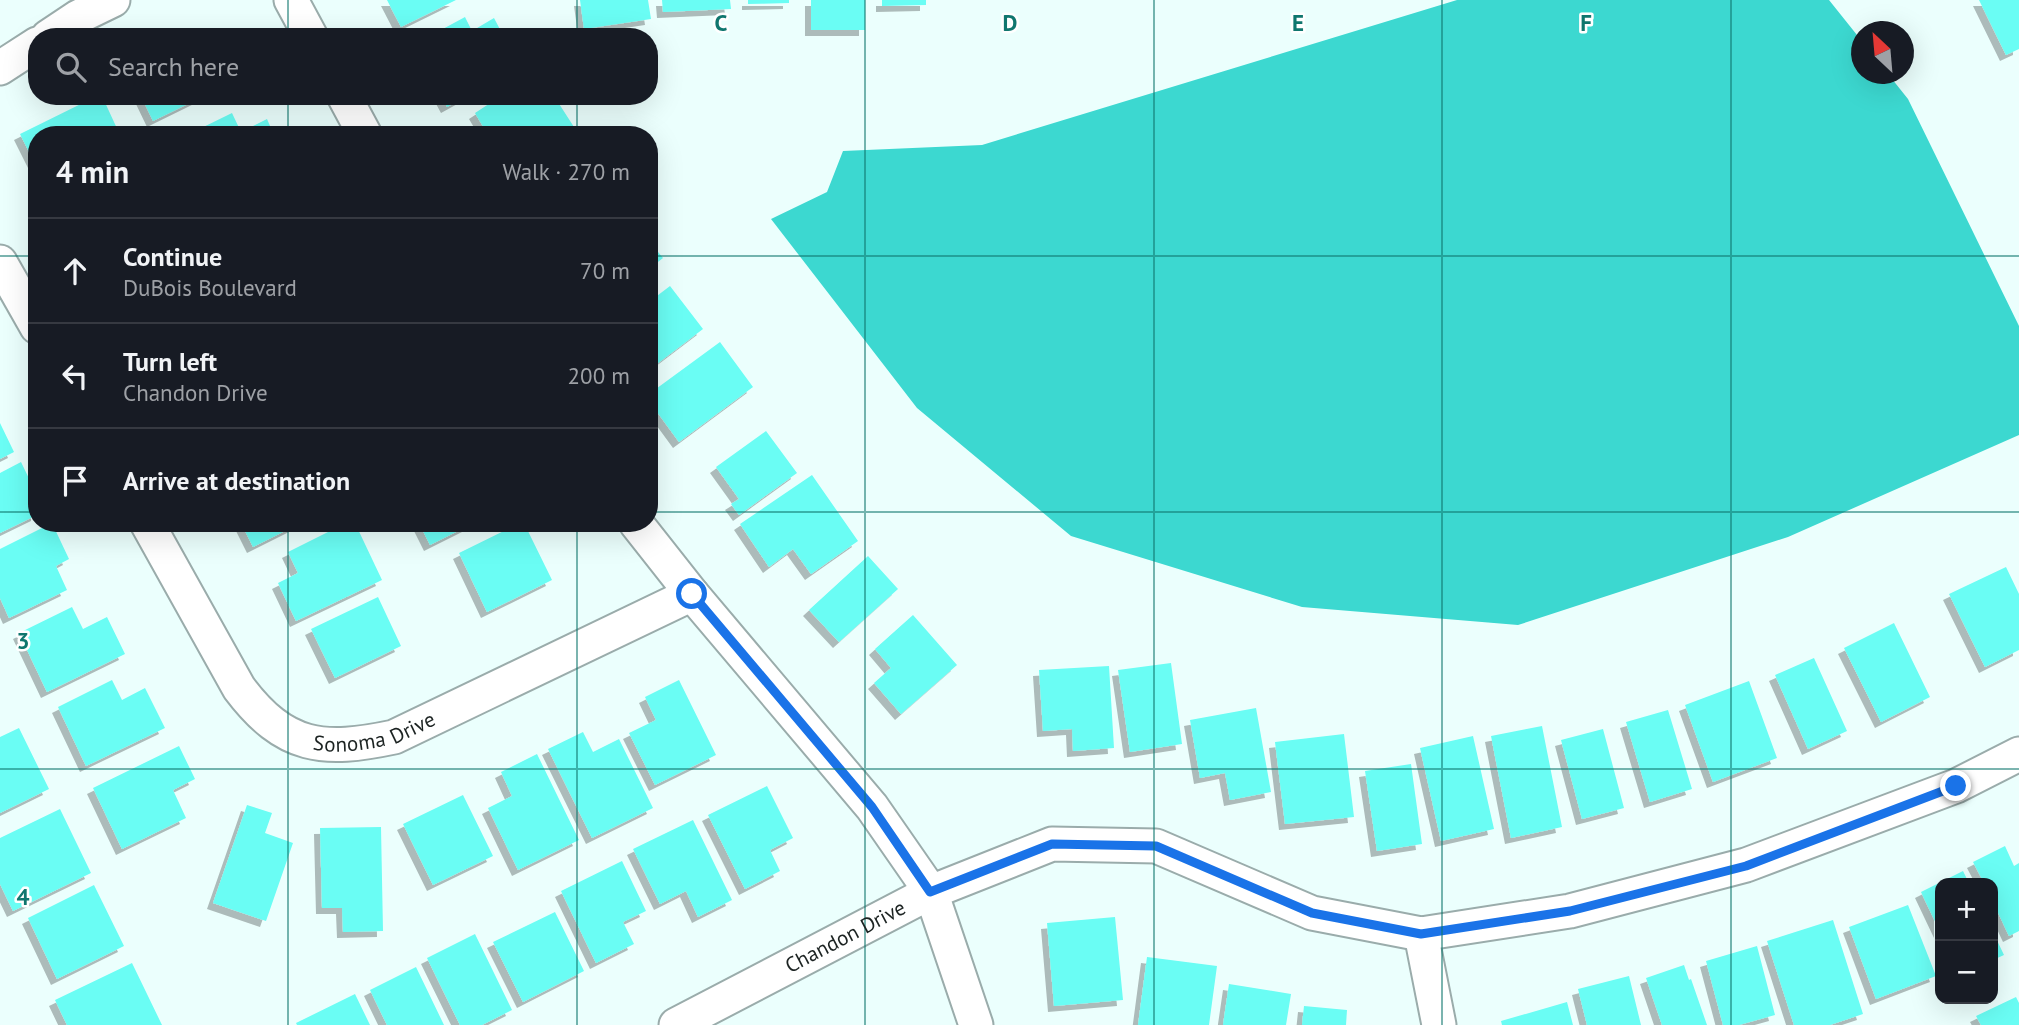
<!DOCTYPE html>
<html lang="en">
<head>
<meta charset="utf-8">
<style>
	body { margin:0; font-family:"PT Sans",sans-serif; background:#20242c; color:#f1f3f6 }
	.controls { position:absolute; right:21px; bottom:21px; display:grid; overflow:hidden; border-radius:14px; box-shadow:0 7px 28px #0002 }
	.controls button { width:63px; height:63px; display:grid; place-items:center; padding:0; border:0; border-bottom:2px solid #363941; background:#171b24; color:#f1f3f6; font:35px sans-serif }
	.compass { position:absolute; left:1851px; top:21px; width:63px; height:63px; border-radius:50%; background:#171b24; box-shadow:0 7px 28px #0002; rotate:334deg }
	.stop { position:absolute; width:21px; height:21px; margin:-16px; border:5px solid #1a73e8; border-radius:50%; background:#fff }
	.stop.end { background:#1a73e8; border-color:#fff; box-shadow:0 2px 7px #0008 }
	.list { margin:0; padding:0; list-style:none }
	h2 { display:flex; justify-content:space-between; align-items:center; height:91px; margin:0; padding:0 28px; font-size:30px }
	h2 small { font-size:23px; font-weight:400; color:#9ea1a6 }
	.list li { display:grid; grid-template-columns:46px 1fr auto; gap:21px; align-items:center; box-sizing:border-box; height:105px; padding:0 28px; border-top:2px solid #363941 }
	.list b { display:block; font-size:26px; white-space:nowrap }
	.list p { margin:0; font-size:23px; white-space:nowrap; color:#9ea1a6 }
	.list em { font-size:23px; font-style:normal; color:#9ea1a6 }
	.icon { flex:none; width:38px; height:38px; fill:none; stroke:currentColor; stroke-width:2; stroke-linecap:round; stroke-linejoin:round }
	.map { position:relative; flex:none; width:2019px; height:1025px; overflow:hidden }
	.search { position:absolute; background:#171b24; box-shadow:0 7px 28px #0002; left:28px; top:28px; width:630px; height:77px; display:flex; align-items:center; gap:18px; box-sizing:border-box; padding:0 24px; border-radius:28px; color:#9ea1a6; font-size:26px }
	.panel { position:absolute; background:#171b24; box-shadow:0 7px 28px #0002; left:28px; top:126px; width:630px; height:406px; border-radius:28px }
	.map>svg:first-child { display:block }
	.water { fill:#3cd8d0 }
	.building { fill:#6afdf4; filter:url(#shadow) }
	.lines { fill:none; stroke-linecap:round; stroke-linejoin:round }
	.minor-casing { stroke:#9aacab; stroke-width:37 }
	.minor { stroke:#fff; stroke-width:33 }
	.route { stroke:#1a73e8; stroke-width:9 }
	.grid { fill:none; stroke:#0f766e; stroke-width:2; stroke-opacity:0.55 }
	.labels { text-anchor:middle; stroke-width:5; stroke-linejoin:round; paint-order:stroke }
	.street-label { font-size:21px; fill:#1c2322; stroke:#fff }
	.grid-label { font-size:23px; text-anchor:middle; font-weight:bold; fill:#0f766e; stroke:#fff; stroke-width:5; stroke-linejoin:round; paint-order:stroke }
</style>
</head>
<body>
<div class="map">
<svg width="2019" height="1025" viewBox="0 0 2019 1025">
	<defs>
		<filter id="shadow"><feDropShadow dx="-6" dy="6" stdDeviation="0" flood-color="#0004"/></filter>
	</defs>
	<rect width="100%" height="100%" fill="#ebfffd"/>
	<path class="water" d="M1457 0H1829L1861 40 1862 74H1888L1908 99 2019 326V435L1788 537 1518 625 1302 607 1071 536 917 408 771 219 827 192 843 151 982 145Z"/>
	<path class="building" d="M387 0H456L401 27Z
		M580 0H648L651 19 584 29Z
		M662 0H730L731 9 663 12Z
		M748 0H789V3L748 4Z
		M811 0H865V30H811Z
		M882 0H926V5L882 6Z
		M1979 0H2019V49L2006 55Z
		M465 17 472 31 494 18 504 37H428Z
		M214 29 218 37H197Z
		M97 96H102L120 135H37V168L20 134Z
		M141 96H204L153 121Z
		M441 96H467L447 107Z
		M501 96H554L574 127 561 135H488L475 113Z
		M232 113 241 132 267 119 274 135H187Z
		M649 241 663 258 649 269Z
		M670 286 703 329 649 370V302Z
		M720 342 753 387 679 442 649 401V394Z
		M0 423 14 452 0 459Z
		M766 431 797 473 739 515 731 504 739 499 716 467Z
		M21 462 37 495V515L0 533V473Z
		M812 475 858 541 811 574 793 549 769 567 740 524Z
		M52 523 69 559 56 566 67 590 9 618 0 598V549Z
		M241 523H301L253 547Z
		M346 523H355L382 580 296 621 278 583 298 573 288 552Z
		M419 523H474L430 545Z
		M520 523H524L552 580 487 612 459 553Z
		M868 556 898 589 839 642 809 610Z
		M2006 567 2019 594V650L1985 667 1949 594Z
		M378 597 401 646 335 678 311 629Z
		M72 607 83 629 107 617 125 654 47 692 19 633Z
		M913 615 957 665 901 714 874 683 891 668 875 649Z
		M1894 623 1930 697 1881 722 1844 648Z
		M1814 658 1847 731 1808 749 1775 675Z
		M1171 663 1182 744 1130 752 1118 670Z
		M1109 666 1114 748 1073 751 1072 729 1043 731 1039 670Z
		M112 680 122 700 145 688 165 728 86 766 58 707Z
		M679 680 716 755 655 785 629 733 656 720 645 697Z
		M1749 681 1777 758 1713 782 1685 705Z
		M1256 708 1271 792 1230 800 1225 773 1200 778 1190 720Z
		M1668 710 1692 789 1650 802 1626 722Z
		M1542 726 1562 827 1511 838 1491 736Z
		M19 728 49 789 0 813V737Z
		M1603 729 1624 808 1582 819 1561 740Z
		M583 732 593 752 619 739 653 808 592 838 548 749Z
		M1344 734 1354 817 1285 824 1275 742Z
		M1473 736 1494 829 1441 841 1420 748Z
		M179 746 195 779 173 790 186 818 122 849 93 788Z
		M537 754 579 840 518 870 488 808 512 796 501 772Z
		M1411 764 1422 844 1377 851 1365 771Z
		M767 786 793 838 770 850 780 871 745 889 708 815Z
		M463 795 493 856 433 885 403 824Z
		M247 805 272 813 265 833 293 843 266 921 213 903Z
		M60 809 91 873 13 911 0 884V838Z
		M693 820 732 900 698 917 686 891 660 904 633 849Z
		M381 827 383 931 343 932 342 908H322L320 828Z
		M2005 846 2014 866 2019 863V931L2009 936 1993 902V883H1984L1973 862Z
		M622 861 646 911 623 922 634 944 596 963 561 891Z
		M1963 871 1969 883H1940V932L1921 892Z
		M94 885 124 946 57 979 28 918Z
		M1908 905 1936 976 1876 999 1849 927Z
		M555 912 584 971 523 1002 493 942Z
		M1115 917 1123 1000 1054 1006 1047 923Z
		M1833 920 1863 1014 1830 1025H1794L1767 941Z
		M1993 932 2004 955 1993 960Z
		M475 934 512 1010 482 1025H460L427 958Z
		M1757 946 1775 1015 1739 1025H1723L1706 961Z
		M1147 957 1217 966 1209 1025H1138Z
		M132 963 162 1025H67L55 1000Z
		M1684 965 1689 980 1691 979 1707 1025H1662L1646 978Z
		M416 967 444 1025H387L370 990Z
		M1629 976 1641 1025H1587L1578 989Z
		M1229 984 1291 994 1286 1025H1223Z
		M355 994 370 1025H297L296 1023Z
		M2016 997 2019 1003V1025H1981L1976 1016Z
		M1567 1002 1573 1025H1502L1501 1021Z
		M1304 1006 1347 1010 1346 1025H1302Z"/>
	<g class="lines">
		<defs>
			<g id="minor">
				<path d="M291 0 311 37"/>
				<path d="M48 37 78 17 113 0"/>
				<path d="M0 68 37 44"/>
				<path d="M344 96 365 135"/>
				<path d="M0 262 37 327"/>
				<path id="s1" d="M147 523 239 688C285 749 323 752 394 737L692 594"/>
				<path d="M636 523 692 594 872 807 931 892 976 1025"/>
				<path d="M1421 934 1439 1025"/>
				<path id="s2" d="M676 1025 931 892 1052 844 1156 846 1312 913 1421 934 1570 911 1746 865 1956 786 2019 754"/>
			</g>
		</defs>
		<use href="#minor" class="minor-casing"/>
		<use href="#minor" class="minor"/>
	</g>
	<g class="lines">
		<path class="route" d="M692 594 872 807 930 892 1052 844 1156 846 1312 913 1421 934 1570 911 1746 866 1956 786"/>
	</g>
	<path class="grid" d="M288 0V37M577 0V37M865 0V1025M1154 0V1025M1442 0V1025M1731 0V1025M288 96V135M577 96V135M0 256H37M649 256H2019M0 512H37M649 512H2019M288 523V1025M577 523V1025M0 769H2019"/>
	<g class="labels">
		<g class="street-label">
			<text dy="7" stroke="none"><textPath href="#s1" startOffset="346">Sonoma Drive</textPath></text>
			<text dy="7" stroke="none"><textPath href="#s2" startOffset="191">Chandon Drive</textPath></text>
		</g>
	</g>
	<g class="grid-label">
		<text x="721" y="31">C</text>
		<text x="1010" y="31">D</text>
		<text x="1298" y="31">E</text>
		<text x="1586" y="31">F</text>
		<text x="23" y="649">3</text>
		<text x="23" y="905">4</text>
	</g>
</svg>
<div class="controls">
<button>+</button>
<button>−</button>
</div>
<svg class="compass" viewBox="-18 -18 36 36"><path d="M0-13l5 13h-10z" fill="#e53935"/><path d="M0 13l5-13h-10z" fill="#9ea1a6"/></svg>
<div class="stop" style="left:692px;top:594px"></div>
<div class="stop end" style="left:1956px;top:786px"></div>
<div class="search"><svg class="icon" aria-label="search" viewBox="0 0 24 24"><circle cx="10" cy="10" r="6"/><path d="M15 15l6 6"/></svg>Search here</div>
<section class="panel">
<h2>4 min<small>Walk · 270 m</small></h2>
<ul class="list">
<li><svg class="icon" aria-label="ahead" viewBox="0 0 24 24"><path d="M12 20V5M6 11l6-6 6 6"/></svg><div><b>Continue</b><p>DuBois Boulevard</p></div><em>70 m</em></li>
<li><svg class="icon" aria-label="left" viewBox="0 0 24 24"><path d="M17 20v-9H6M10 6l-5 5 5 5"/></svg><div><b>Turn left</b><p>Chandon Drive</p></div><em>200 m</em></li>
<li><svg class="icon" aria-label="arrive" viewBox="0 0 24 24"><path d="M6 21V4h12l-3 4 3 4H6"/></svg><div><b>Arrive at destination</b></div></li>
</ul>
</section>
</div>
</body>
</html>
